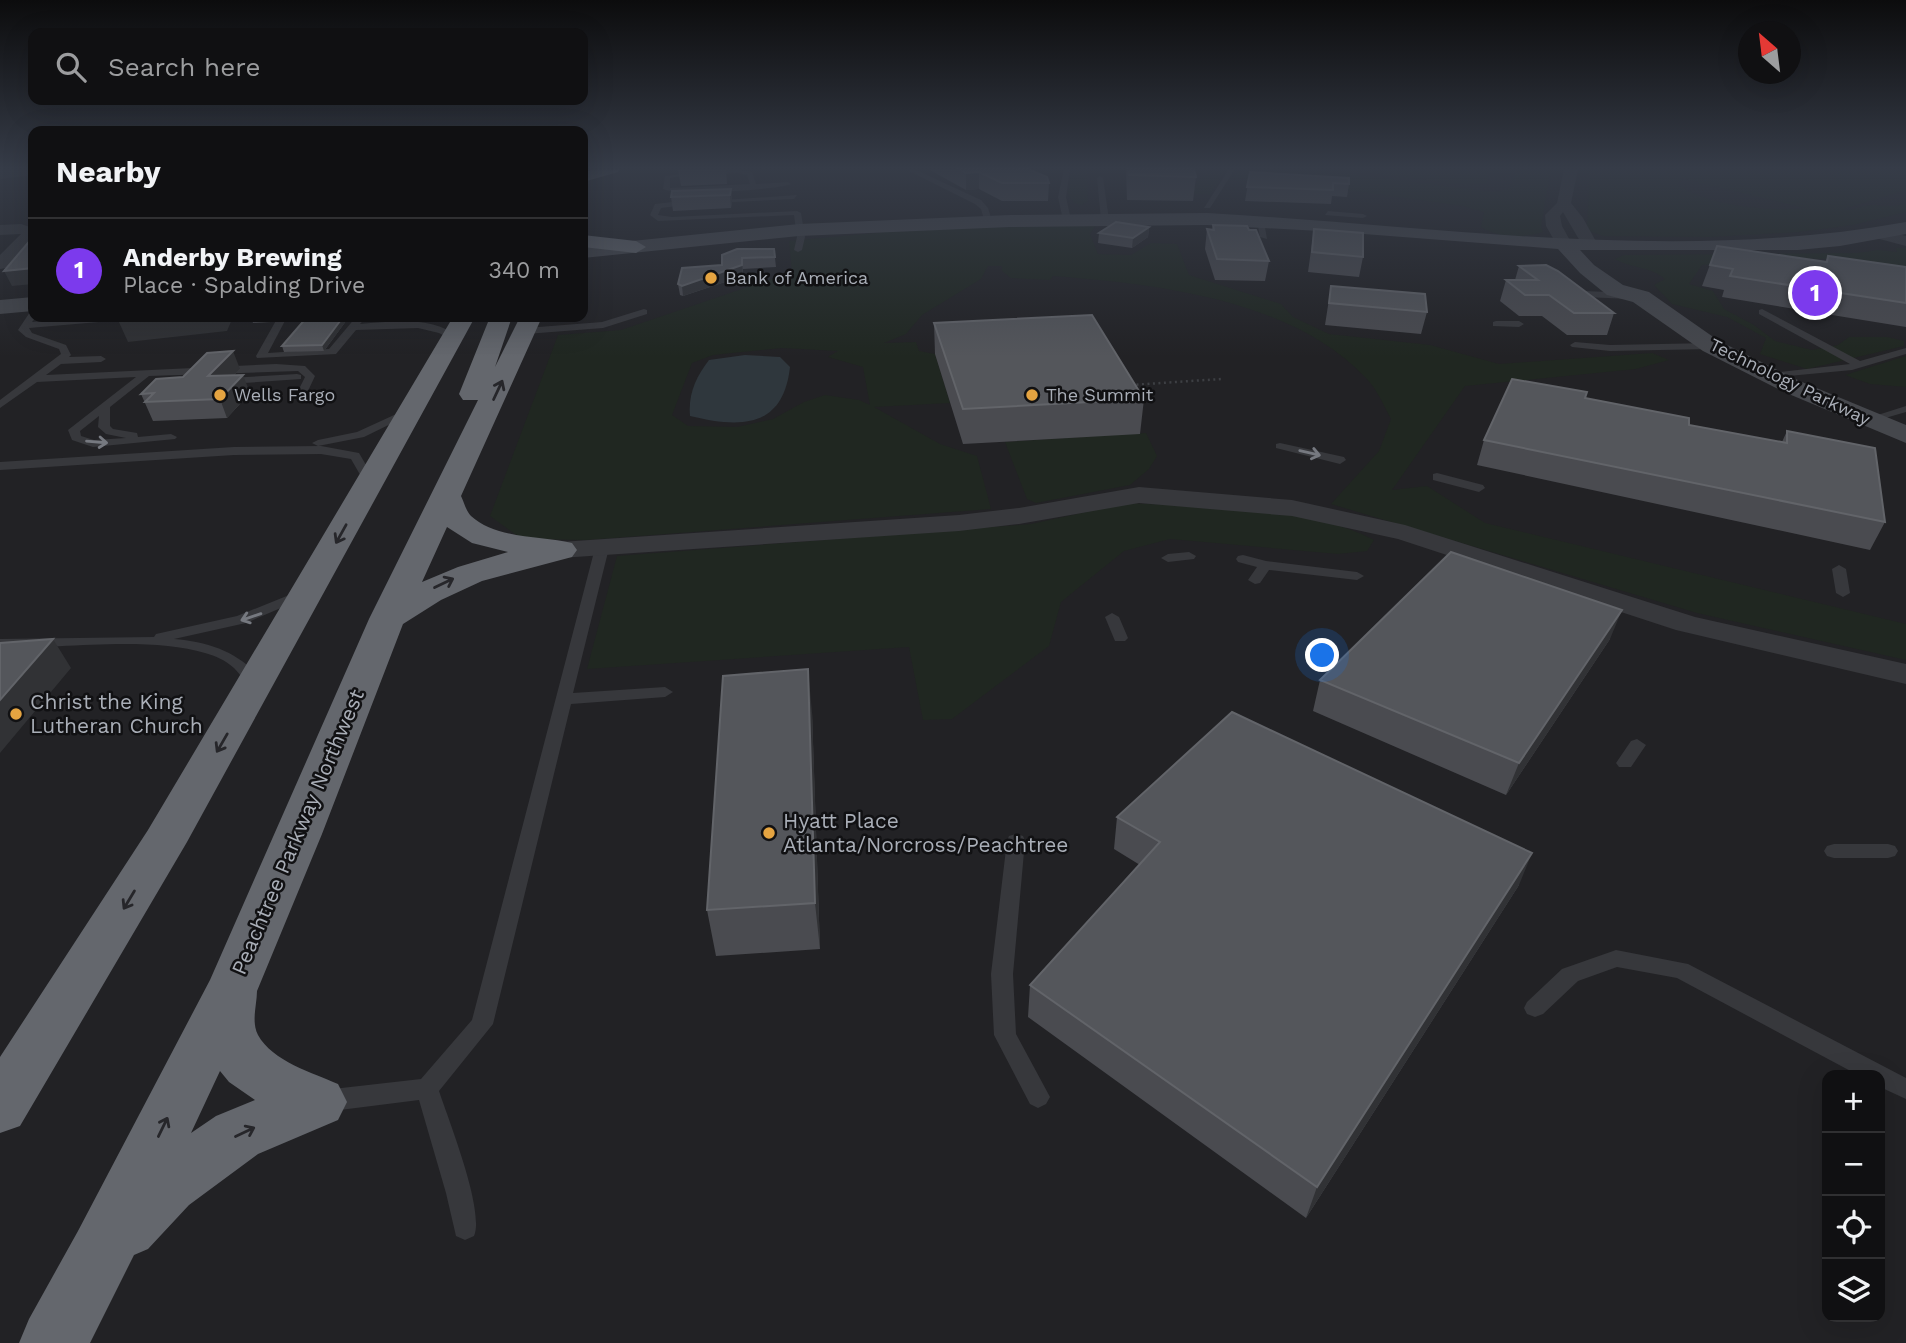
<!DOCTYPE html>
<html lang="en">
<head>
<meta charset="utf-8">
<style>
	body { margin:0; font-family:"Work Sans",sans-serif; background:#1e1e20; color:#f1f3f6 }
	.controls { position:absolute; right:21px; bottom:21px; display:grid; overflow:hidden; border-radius:14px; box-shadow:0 7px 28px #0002 }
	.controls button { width:63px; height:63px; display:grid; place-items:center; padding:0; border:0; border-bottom:2px solid #303032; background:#101012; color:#f1f3f6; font:35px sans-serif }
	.compass { position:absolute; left:1738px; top:21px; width:63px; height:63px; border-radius:50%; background:#101012; box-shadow:0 7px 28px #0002; rotate:332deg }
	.you { position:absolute; left:1323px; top:656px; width:24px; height:24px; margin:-18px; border:5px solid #fff; border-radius:50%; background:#1a73e8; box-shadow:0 0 0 10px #1a73e833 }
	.badge { display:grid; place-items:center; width:46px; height:46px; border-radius:50%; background:#7c3aed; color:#fff; font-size:23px; font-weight:700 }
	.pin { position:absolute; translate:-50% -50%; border:4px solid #fff; box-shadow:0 2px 7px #0006 }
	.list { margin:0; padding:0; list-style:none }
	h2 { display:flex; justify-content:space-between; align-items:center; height:91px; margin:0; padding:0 28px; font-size:30px }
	h2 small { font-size:23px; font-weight:400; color:#9c9d9f }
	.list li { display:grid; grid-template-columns:46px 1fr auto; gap:21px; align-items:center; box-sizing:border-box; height:105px; padding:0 28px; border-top:2px solid #303032 }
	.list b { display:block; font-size:26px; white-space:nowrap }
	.list p { margin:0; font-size:23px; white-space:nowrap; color:#9c9d9f }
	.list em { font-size:23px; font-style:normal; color:#9c9d9f }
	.icon { flex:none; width:38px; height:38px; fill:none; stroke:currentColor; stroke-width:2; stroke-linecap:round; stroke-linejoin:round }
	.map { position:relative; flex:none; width:1906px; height:1343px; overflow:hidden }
	.search { position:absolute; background:#101012; box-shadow:0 7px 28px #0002; left:28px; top:28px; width:560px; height:77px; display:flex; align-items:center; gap:18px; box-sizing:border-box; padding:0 24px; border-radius:14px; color:#9c9d9f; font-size:26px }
	.panel { position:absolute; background:#101012; box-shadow:0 7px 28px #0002; left:28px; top:126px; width:560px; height:196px; border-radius:14px }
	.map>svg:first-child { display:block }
	.built { fill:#222225; fill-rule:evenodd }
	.green { fill:#202721; fill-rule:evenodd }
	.water { fill:#2f373d }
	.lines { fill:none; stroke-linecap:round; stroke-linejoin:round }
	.path { stroke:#3d3f43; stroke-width:2.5; stroke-dasharray:2 3.5; stroke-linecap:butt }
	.lane { fill:#37383c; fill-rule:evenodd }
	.street { fill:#37383c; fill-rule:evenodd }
	.secondary { fill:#45474c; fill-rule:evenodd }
	.highway { fill:#64676d; fill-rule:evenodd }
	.wall { fill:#4a4b50 }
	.shaded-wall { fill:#313235 }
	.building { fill:#54565b; stroke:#626469; stroke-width:2 }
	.oneway { stroke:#26262a }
	.oneway2 { stroke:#767980 }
	.poi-dot { fill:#e5a441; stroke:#111113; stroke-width:2.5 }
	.labels { text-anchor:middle; stroke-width:5; stroke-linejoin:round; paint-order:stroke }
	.far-poi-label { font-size:18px; fill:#a9aeb7; stroke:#111113; text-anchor:start }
	.far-street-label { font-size:18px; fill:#a9aeb7; stroke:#111113 }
	.poi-label { font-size:21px; fill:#a9aeb7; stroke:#111113; text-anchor:start }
	.street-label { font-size:21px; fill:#a9aeb7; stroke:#111113 }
</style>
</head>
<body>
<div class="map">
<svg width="1906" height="1343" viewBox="0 0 1906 1343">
	<rect width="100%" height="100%" fill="#161618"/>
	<path class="built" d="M0 169H33V317H583V169H1906V1343H0ZM1827 1075H1880V1317H1827Z"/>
	<path class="green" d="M1072 169H1087L1088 201 1082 205 1074 203 1068 194Z
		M1202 169H1227L1209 195 1190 193 1205 172Z
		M1241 169H1489L1487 183 1466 185 1354 171 1352 174 1493 192 1509 189 1517 169H1551L1541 226 1543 232C1522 238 1499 238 1481 227L1484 212 1463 206 1319 186 1230 178Z
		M1590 169H1906V190L1844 209C1853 212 1862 205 1872 205 1889 205 1887 209 1906 203V212L1853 225 1799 232 1710 237 1603 236 1589 231 1587 227ZM1685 177 1688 180 1805 208C1772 212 1706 206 1679 185L1678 182Z
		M1096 225 1090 234 1098 254 1131 255 1151 243 1177 244 1189 275 1281 304 1293 317 1329 334 1430 345 1499 364 1652 353 1669 360 1636 369 1465 386 1392 490 1427 486 1485 523 1906 624V660L1697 613 1331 504 1379 451 1391 419C1384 406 1377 389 1366 378 1291 299 1157 284 1053 276L1050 280 1011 278 1002 271V266H988L981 279 922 315 906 334 884 343 916 342 919 351 935 354 950 403 874 407 940 444 977 456 991 509 587 540 522 539 490 516 558 335 621 330 792 272 789 241 908 230ZM782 348 838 351 828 357 863 367 870 405 859 400 825 395 804 402 773 419 737 427 688 426 672 415 692 363 713 355Z
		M1896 248H1906V269L1861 261 1803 258 1702 265 1689 284 1713 291 1724 309 1754 325 1775 341 1812 350 1838 345 1849 337H1887L1904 341V346L1807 369 1760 354 1766 338 1727 317 1672 304 1654 285 1665 279C1652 267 1630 268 1615 259L1624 255 1858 253 1878 250 1897 252Z
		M1906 356V387L1870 384 1845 375Z
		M1146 433 1157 456 1149 469 1130 485 1036 503 1027 499 1005 442Z
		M1128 503C1206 508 1304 504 1374 540L1367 551 1338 554 1170 539 1124 551 1061 602 1049 646 952 719 923 720 909 647 587 669 617 556 1031 524Z"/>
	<path class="water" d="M745 355 780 357 790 367C783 429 740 428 690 416 688 394 696 377 709 360Z"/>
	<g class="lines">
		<path class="path" d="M1131 385 1221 379"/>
		<path class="lane" d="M735 169 752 172 756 184 788 182 791 184C778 190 676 196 663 189L665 176ZM738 173 747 175 750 184 670 188V178L675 177Z
			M905 169H914L981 200 988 208 992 221 985 223 981 209 975 204Z
			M1064 169H1070L1066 197 1071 220 1067 222 1063 220 1058 197Z
			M1229 169H1235L1210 208H1204Z
			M1100 176 1103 178 1109 220 1105 222 1101 220 1097 178Z
			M797 195 794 199 713 203 709 201Z
			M690 200 693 204 661 208 658 215 672 217 797 211 801 213 805 237 802 250 798 252 794 250 797 237 794 215 658 221 650 215 655 204Z
			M1328 211 1363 214 1367 216 1363 218 1325 215Z
			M1257 220 1264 222 1267 239 1260 237Z
			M1570 287 1584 291 1631 293 1635 296 1631 299 1584 297 1567 292V288Z
			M644 309 647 310V314L603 328 526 334 521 331 526 328 602 322Z
			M1762 309 1860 361 1906 348V354L1852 370 1767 378V374L1771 373 1850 364 1759 314V310Z
			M33 311V317H36L32 322 93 317 104 319 99 322 29 328 32 333 66 345 71 355 69 357 101 356 106 359 101 362 61 364 46 375 276 364 305 366 315 376 308 391 303 394 298 391 305 377 298 371 149 376 110 407V426L113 429 137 433 138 437 171 434 177 437 175 439 93 447 72 440 68 430 136 377 37 382 0 408V400L61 354 59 349 26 337 18 330 30 312ZM99 416 98 427 106 434 126 438 94 440 81 436 80 431Z
			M278 317H287L268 353 329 349 356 317H366L360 324C392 322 432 315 458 337L453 340 439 333 418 328 356 330 336 354 257 358 256 356Z
			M1496 321H1519L1524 324 1519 327 1493 326V322Z
			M1575 342 1610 345 1711 343 1716 346 1711 349 1610 351 1572 347 1570 345Z
			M297 374 301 375V379L229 384 224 381 229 378Z
			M1906 406V412L1868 423 1862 420Z
			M405 410 415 412 364 437 318 446 312 443 318 440 357 432Z
			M1280 443 1344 457 1346 460 1340 464 1276 448V444Z
			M321 446 359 453 376 482 374 485H366L351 459 321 454 234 455 0 470V462L234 447Z
			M1437 473 1483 485 1485 488 1479 492 1433 480V474Z
			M602 544 609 548 573 693 665 687 673 692 665 697 571 704 493 1024 439 1091C449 1121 485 1211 474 1236L465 1240 456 1236 446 1193 419 1100 324 1112 316 1109 312 1101 316 1093 324 1090 421 1079 472 1020 595 548Z
			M1189 552 1196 556 1194 559 1168 562 1161 558 1168 554Z
			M1243 555 1266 561 1357 572 1364 576 1357 580 1269 570 1260 583 1255 584 1248 580 1257 567 1238 562 1236 559 1238 556Z
			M1839 565 1846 569 1850 593 1843 597 1836 593 1832 569Z
			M299 591 306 595 304 598 246 623 174 639C211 642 242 653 265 684L257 689C247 686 241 675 234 668 225 660 216 656 205 653 151 636 58 648 0 649V639L154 637 156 634 237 616Z
			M1112 613 1119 617 1128 638 1125 641H1115L1105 617Z
			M1637 739 1646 745 1631 767H1619L1616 763 1631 741Z
			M1016 834 1023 836 1025 841 1013 974 1016 1034 1050 1097 1046 1104 1038 1108 1030 1104 994 1035 991 974 1007 841 1009 836Z
			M1834 844H1888L1895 846 1898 851 1895 856 1888 858H1834L1827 856 1824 851 1827 846Z
			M1616 950 1688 964 1906 1078V1099L1880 1087V1075H1858L1677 978 1617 967 1578 981 1543 1014 1535 1017 1527 1014 1524 1008 1527 1002 1562 969Z"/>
		<path class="street" d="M1564 169H1578L1571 203 1583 218 1598 245 1596 248H1584L1563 212 1560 216 1562 226 1572 244 1570 247H1558L1546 226 1545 215 1557 203Z
			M21 224 33 228V240L6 268 0 269V255L21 234 0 235V225Z
			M1878 229 1906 236V246L1872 237 1870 234Z
			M1139 487 1292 500 1405 525 1695 617 1906 664V684L1676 630 1398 539 1292 516 1139 503 1019 524 959 531 560 558 550 556 546 550 550 544 560 542 959 515 1019 508Z"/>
		<path class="secondary" d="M1207 213C1439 226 1676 264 1906 222V234L1840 246 1798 250H1580L1594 265 1623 285 1649 292 1719 341 1802 382 1906 425V443L1784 392 1703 351 1633 302 1607 295 1580 273 1558 249 1338 232 1207 225 1010 227 799 236 583 258V246L799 224 1010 215Z
			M33 297V311L0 314V300Z"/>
		<path class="highway" d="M595 169H620L618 172 583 182V173Z
			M583 235 636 241 646 247 636 253 583 247Z
			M453 317H475L187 842 20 1126 0 1133V1057L148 830Z
			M490 317H512L495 367 520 317H542L461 496C464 502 466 511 471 516 496 539 542 536 572 543L577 550 572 557 482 581 441 600 403 624 322 834 257 991C257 1004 251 1022 258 1035 272 1061 313 1073 338 1084L347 1102 338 1120 258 1154 189 1205 148 1249 134 1255 90 1343H19L29 1319 78 1231 210 980 369 619 478 400H463L459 394ZM447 527 472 543 508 552 458 567 422 582ZM220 1071 229 1082 255 1100 216 1116 191 1133Z"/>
	</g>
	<path class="wall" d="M678 169H726L727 184 681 186Z
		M928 169H1028L1049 183 1048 201H1002L979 189 966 190Z
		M1126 169H1194L1196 177 1193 201 1127 200Z
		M1250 172 1349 184 1347 197 1332 196 1331 204 1245 201Z
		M731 189 732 202 731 208 673 211 671 197Z
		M1213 225 1249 230 1269 261 1265 281 1215 280 1205 249 1207 229 1212 230Z
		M1149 227 1148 237 1132 248 1098 243 1099 233Z
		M1314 229 1363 257 1359 277 1308 272Z
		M1717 246 1825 262 1828 256 1906 267V327L1722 297 1724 290 1702 286Z
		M774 249 776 267 743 269V276L683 296 680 295 678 284 722 265Z
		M1519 266 1614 313 1607 335H1567L1542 316H1519L1500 301 1506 280H1515Z
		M1331 286 1427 312 1421 334 1325 325Z
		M251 317H274L271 322 253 323Z
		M307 317H349L324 351 284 352 282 346Z
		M934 323 1144 399 1140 434 963 444 935 354Z
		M240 369 234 375 250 393 227 418 153 421 141 394 183 377Z
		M1585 398 1689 425 1782 442 1787 431 1885 522 1870 550 1477 465 1484 440Z
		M1610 639 1506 795 1313 711 1320 680Z
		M812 712 820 949 716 956 707 910Z
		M1117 817 1519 885 1306 1218 1028 1017 1030 985 1140 865 1114 849Z"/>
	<path class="shaded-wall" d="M0 169H33V175L0 179Z
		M979 172V189L966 190V173Z
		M731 189 732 202 731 208 730 195Z
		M1149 227 1148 237 1132 248 1133 238Z
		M742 258 743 276 683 296 682 286Z
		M33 268V284L12 286 4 271Z
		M149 317H233L227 331 128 342 118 320Z
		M343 317H349L324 351 322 345Z
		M233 351 240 369 215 395 208 376Z
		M243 375 250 393 227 418 220 399Z
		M1622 610 1610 639 1506 795 1519 763Z
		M53 639 71 668 0 753V700Z
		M808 669 812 712 820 949 815 903Z
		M1532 853 1519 885 1306 1218 1317 1187Z"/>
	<path class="building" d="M959 169H1028L1047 177 1049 183H1002L979 172 966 173Z
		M1128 169H1194L1196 177 1129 175Z
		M1250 172 1349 178V184L1333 183V190L1247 187Z
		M731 189 730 195 671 197 672 191Z
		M1116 222 1149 227 1133 238 1099 233Z
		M1213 225 1247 226 1249 230H1256L1269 261 1217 259 1207 229 1214 230Z
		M1314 229 1363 233V257L1312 252Z
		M33 237V268L4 271Z
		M1717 246 1827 262 1828 256 1906 267V303L1730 276 1733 269 1710 265Z
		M737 249H774L775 257 742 258V265L682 286 678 284 682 268 722 265V255Z
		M1546 265 1558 271 1614 313H1574L1549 295H1525L1506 280H1538L1519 266Z
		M1331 286 1425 294 1427 312 1329 303Z
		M1092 315 1144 399 963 409 934 323Z
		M120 317H149L118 320Z
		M307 317H343L322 345 282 346Z
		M233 351 208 376 243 375 220 399 145 402 154 393 141 394 156 379 183 377 207 353Z
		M1512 379 1587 392 1585 398 1689 418V425L1787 443V431L1875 448 1885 522 1484 440Z
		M1451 552 1622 610 1519 763 1320 680Z
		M53 639 0 700V643Z
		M808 669 815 903 707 910 723 676Z
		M1232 712 1532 853 1317 1187 1030 985 1160 842 1117 817Z"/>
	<defs><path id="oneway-shaft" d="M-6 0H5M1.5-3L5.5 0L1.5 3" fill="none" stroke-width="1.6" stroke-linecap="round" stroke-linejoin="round" transform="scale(1.75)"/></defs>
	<g class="oneway">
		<use href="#oneway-shaft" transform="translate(498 390) rotate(-65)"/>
		<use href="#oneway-shaft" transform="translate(341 534) rotate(119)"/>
		<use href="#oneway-shaft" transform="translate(444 583) rotate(-26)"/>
		<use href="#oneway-shaft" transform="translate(222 743) rotate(120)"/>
		<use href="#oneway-shaft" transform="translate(129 900) rotate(121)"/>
		<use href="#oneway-shaft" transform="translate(163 1127) rotate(-64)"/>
		<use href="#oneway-shaft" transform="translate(245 1132) rotate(-25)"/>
	</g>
	<g class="oneway2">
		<use href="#oneway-shaft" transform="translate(97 442) rotate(5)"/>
		<use href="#oneway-shaft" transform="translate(1310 453) rotate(13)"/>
		<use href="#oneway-shaft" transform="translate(251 617) rotate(161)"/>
	</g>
	<linearGradient id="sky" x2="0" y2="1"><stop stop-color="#0c0c0d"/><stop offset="0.47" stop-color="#363c48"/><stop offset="1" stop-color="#363c48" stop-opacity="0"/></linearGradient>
	<rect width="1906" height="357" fill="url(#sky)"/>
	<g class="poi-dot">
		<circle cx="711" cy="278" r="7"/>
		<circle cx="220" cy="395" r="7"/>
		<circle cx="1032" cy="395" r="7"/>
		<circle cx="16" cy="714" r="7"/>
		<circle cx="769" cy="833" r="7"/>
	</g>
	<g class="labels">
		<g class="far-poi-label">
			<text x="725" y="284">Bank of America</text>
			<text x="234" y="401">Wells Fargo</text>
			<text x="1046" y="401">The Summit</text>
		</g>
		<g class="far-street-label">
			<text transform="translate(1790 382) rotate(26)" y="6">Technology Parkway</text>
		</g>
		<g class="poi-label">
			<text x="30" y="709">Christ the King<tspan x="30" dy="24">Lutheran Church</tspan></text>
			<text x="783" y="828">Hyatt Place<tspan x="783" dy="24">Atlanta/Norcross/Peachtree</tspan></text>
		</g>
		<g class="street-label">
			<text transform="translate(298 832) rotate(-67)" y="7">Peachtree Parkway Northwest</text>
		</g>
	</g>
</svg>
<div class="controls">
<button>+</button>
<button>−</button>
<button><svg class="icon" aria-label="locate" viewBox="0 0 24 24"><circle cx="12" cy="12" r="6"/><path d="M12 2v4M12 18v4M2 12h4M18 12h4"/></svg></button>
<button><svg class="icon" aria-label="layers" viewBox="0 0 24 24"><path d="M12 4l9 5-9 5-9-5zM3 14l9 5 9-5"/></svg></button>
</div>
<svg class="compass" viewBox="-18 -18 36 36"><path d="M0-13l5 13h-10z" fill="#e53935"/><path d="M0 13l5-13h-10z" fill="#9c9d9f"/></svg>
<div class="you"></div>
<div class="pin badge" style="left:1815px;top:293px">1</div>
<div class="search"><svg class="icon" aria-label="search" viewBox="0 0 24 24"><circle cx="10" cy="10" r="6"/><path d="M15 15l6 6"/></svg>Search here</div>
<section class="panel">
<h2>Nearby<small></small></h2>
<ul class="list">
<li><span class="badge">1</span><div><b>Anderby Brewing</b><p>Place · Spalding Drive</p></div><em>340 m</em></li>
</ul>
</section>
</div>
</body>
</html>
